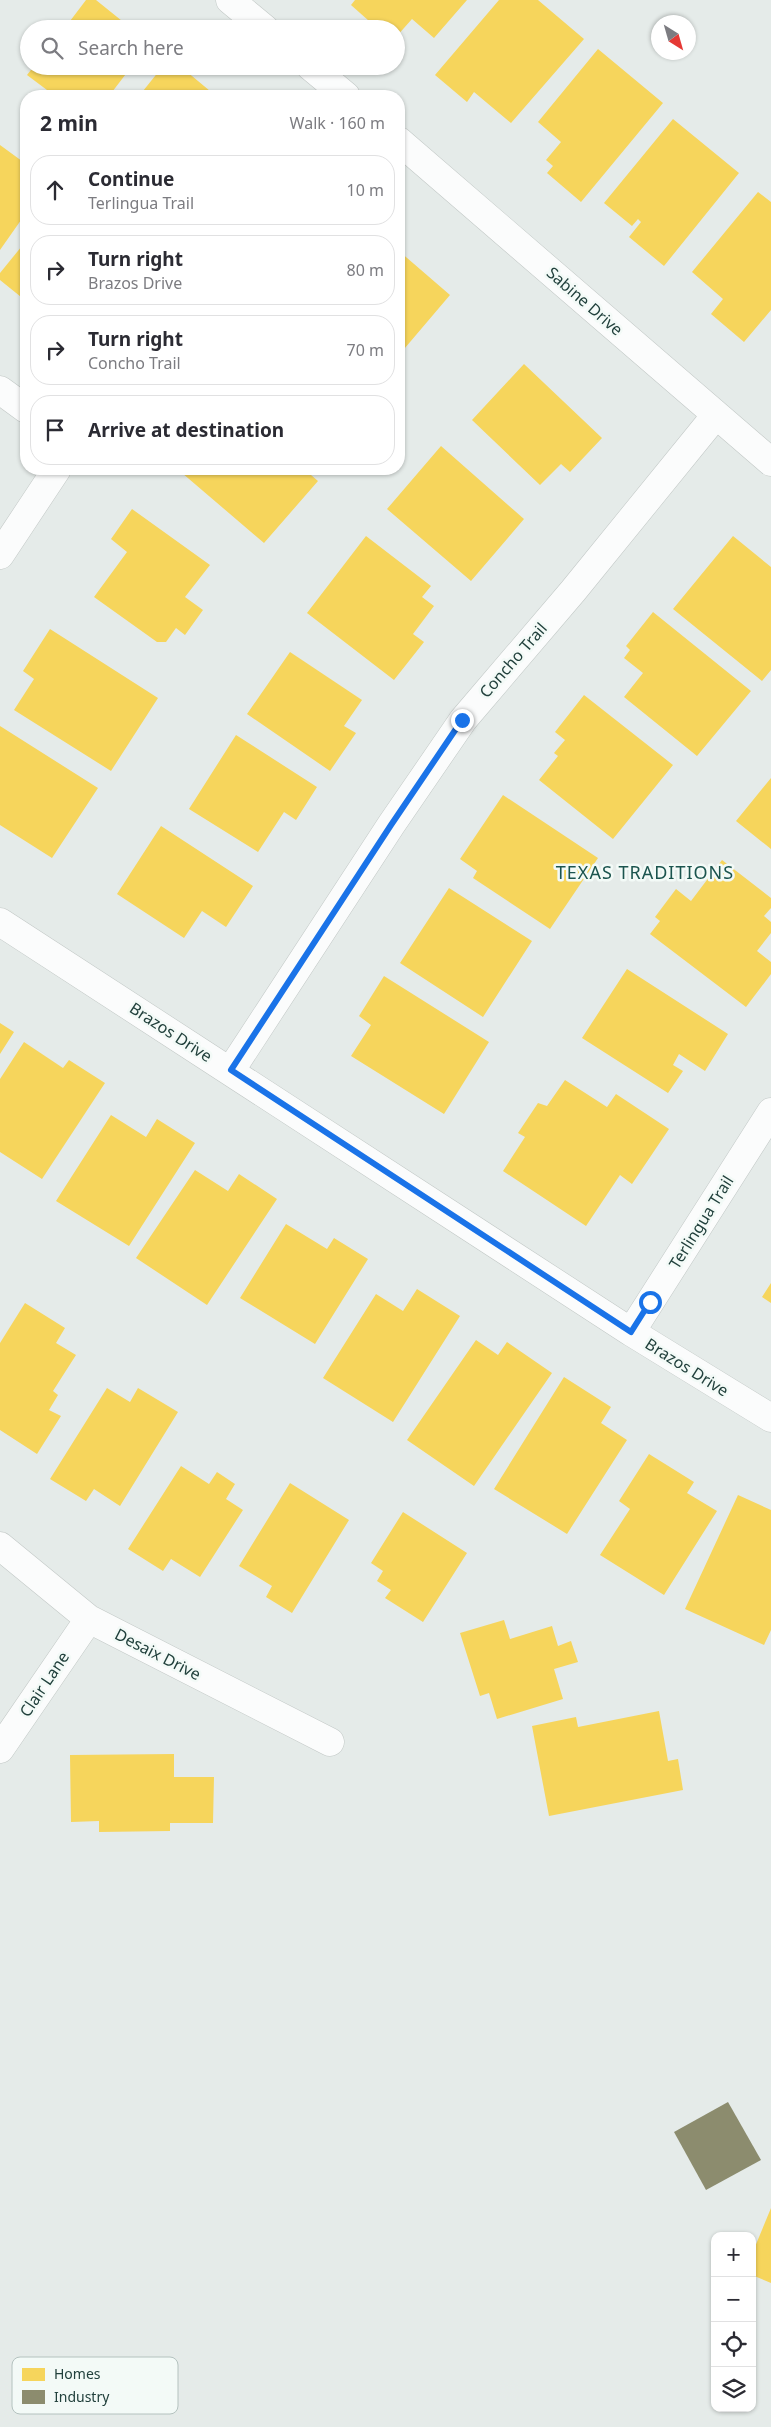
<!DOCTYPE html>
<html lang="en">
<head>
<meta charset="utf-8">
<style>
	body { margin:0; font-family:"Noto Sans",sans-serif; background:#f2f2f3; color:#2b2b33 }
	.controls { position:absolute; right:15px; bottom:15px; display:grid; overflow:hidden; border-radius:10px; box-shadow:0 1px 4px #0004 }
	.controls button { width:45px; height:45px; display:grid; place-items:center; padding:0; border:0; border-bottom:1px solid #e1e1e2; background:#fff; color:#2b2b33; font:25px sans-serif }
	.compass { position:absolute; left:651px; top:15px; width:45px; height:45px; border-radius:50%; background:#fff; box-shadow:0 1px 4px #0004; rotate:143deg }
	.stop { position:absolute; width:15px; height:15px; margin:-11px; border:4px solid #1a73e8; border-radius:50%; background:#fff }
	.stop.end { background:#1a73e8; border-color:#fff; box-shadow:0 1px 5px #0008 }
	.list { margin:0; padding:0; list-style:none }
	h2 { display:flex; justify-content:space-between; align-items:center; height:65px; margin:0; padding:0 20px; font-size:21px }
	h2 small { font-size:16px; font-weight:400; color:#7c7c81 }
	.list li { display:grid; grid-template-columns:32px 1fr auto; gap:15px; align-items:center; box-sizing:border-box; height:70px; margin:0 10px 10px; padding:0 10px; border:1px solid #e1e1e2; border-radius:20px }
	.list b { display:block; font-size:19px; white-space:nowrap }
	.list p { margin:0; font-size:16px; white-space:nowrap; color:#7c7c81 }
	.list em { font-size:16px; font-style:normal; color:#7c7c81 }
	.icon { flex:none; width:28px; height:28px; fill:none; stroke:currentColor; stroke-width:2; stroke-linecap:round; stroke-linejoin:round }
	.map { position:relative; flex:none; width:771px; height:2427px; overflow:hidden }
	.search { position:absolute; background:#fff; box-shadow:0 1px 4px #0004; left:20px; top:20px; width:385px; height:55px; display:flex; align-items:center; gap:12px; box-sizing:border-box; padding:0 18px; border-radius:28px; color:#7c7c81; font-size:19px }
	.panel { position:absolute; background:#fff; box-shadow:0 1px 4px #0004; left:20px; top:90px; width:385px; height:385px; border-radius:20px }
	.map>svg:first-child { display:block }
	.homes { fill:#f6d55c }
	.industry { fill:#8c8c6e }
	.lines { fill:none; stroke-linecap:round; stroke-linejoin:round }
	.street-casing { stroke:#c2c8c6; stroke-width:29 }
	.street { stroke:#fbfcfc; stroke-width:28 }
	.route { stroke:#1a73e8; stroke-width:6 }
	.labels { text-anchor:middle; stroke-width:5; stroke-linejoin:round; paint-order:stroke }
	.street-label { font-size:16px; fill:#21403c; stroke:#f3faf7 }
	.neighbourhood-label { font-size:18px; letter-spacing:1px; fill:#1b544e; stroke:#f3faf7 }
	.key { fill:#f3faf7; stroke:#b4c2bf; stroke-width:1 }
	.key-label { font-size:14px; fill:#21403c }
</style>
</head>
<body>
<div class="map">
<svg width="771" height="2427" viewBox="0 0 771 2427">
	<rect width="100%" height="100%" fill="#e5ebe9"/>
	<path class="homes" d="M86 0H96L132 29H64Z
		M355 0H467L434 38 412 19 396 37V29H378L351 5Z
		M499 0H538L584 39 511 123 474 92 467 102 435 75Z
		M598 49 663 103 581 202 547 173 553 166 546 160 561 142 538 122Z
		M34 66H132L109 96H55L27 75Z
		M163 66H180L216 96H139Z
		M673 119 739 173 664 266 629 237 641 222 638 219 632 226 604 203Z
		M0 145 26 164V213L0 250Z
		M758 192 771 202V310L744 342 711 314 723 299 692 272Z
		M26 241V301L0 280V273Z
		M399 251 450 295 399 355Z
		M524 364 602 438 570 472 561 464 540 485 472 420Z
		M441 446 524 519 471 581 387 509Z
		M185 469H304L318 481 264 543 182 473Z
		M132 509 210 565 185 597 203 610 185 635 176 628 166 642H157L94 597 127 552 111 539Z
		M366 536 431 586 422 597 434 606 413 634 424 642 394 680 307 613Z
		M733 536 771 567V670L762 681 673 609Z
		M653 612 751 691 697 756 624 697 643 673 624 658 630 650 626 646Z
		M50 629 158 698 111 771 14 710 34 679 23 671Z
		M290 652 362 700 344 726 356 733 330 771 247 714Z
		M584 695 673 765 613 839 539 780 558 756 554 753 565 740 555 732Z
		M0 726 98 788 52 858 0 825Z
		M236 735 317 787 296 820 284 812 258 852 189 809Z
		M771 778V849L736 821Z
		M503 795 598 858 550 929 473 878 477 871 460 859Z
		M161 826 253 886 226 927 202 911 184 938 117 894Z
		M722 860 771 898V908L764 916 771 922V933L757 951 771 962V974L746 1007 650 934 660 921 655 917 676 889 691 901Z
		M449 888 532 941 483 1017 400 963Z
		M627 969 728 1034 705 1071 679 1054 673 1065 683 1071 668 1093 582 1038Z
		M384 976 489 1042 444 1114 351 1056 371 1025 359 1016Z
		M0 1023 14 1032 0 1054Z
		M24 1042 63 1068 69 1060 105 1083 42 1179 0 1152V1079Z
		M565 1080 607 1107 616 1094 669 1129 632 1184 620 1175 586 1226 503 1171 525 1137 518 1133 538 1103 547 1106Z
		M111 1115 146 1137 157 1119 195 1143 129 1246 56 1201Z
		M195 1170 228 1191 239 1174 277 1199 207 1305 136 1258Z
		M286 1224 327 1249 334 1238 368 1259 315 1344 240 1298Z
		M771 1283V1303L762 1297Z
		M417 1289 460 1316 393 1422 323 1378 376 1294 403 1311Z
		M25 1303 65 1328 56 1343 76 1355 53 1391 58 1395 49 1410 61 1416 37 1454 0 1430V1343Z
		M476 1340 498 1355 507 1342 552 1373 474 1486 407 1440Z
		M564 1377 611 1407 601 1423 627 1440 567 1534 494 1489Z
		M107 1388 130 1402 138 1388 178 1412 120 1506 94 1489 86 1501 50 1479Z
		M649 1454 694 1482 687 1493 717 1511 664 1595 600 1555 630 1509 619 1501Z
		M181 1466 209 1484 217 1472 235 1484 226 1499 243 1510 200 1577 171 1559 163 1571 128 1549Z
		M290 1483 349 1520 292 1613 266 1597 272 1586 239 1566Z
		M738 1495 771 1510V1630L764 1645 685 1609Z
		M403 1512 467 1553 423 1622 385 1598 391 1590 377 1581 383 1571 371 1563Z
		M504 1620 510 1639 552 1626 558 1646 571 1641 578 1662 554 1669 563 1699 497 1719 489 1693 480 1696 460 1633Z
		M659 1711 668 1761 678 1759 683 1790 549 1816 532 1726 576 1717 578 1727Z
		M174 1754V1777H214L213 1823H170V1831L99 1832V1821L71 1822 70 1755Z
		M771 2208V2283L752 2275V2254Z"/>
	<path class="industry" d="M728 2102 761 2160 706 2190 674 2132Z"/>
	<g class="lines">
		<defs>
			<path id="street" d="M230 0 265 29
				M310 66 346 96
				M399 141 771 462
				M0 390 26 409
				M0 555 57 469
				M0 922 631 1332 771 1418
				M231 1070 391 825 463 720 573 591 716 415
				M631 1332 771 1112
				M0 1546 89 1619 330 1742
				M0 1749 89 1619"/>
		</defs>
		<use href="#street" class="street-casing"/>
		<use href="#street" class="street"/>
	</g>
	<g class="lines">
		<path class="route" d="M462 720 391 825 231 1070 631 1332 650 1302"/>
	</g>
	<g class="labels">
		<g class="street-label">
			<text transform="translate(585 301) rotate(41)" y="6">Sabine Drive</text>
			<text transform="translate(513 660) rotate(-49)" y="6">Concho Trail</text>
			<text transform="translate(171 1032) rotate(33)" y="6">Brazos Drive</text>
			<text transform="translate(701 1222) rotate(-58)" y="6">Terlingua Trail</text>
			<text transform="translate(687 1367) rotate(32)" y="6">Brazos Drive</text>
			<text transform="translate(158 1654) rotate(27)" y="6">Desaix Drive</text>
			<text transform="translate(44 1684) rotate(-56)" y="6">Clair Lane</text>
		</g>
		<g class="neighbourhood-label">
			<text x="645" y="879">TEXAS TRADITIONS</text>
		</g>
	</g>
	<rect x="12" y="2357" width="166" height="57" rx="8" class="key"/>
	<rect x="22" y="2368" width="23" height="13" fill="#f6d55c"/>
	<rect x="22" y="2390" width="23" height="14" fill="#8c8c6e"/>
	<g class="key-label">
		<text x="54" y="2379">Homes</text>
		<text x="54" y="2402">Industry</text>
	</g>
</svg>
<div class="controls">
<button>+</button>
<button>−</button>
<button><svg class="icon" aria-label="locate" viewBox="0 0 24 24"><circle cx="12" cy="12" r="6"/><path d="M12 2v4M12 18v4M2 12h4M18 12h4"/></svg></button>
<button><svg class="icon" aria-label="layers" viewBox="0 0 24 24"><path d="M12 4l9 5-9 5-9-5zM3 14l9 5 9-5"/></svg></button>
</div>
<svg class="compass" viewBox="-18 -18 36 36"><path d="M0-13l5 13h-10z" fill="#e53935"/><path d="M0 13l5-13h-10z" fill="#7c7c81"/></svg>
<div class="stop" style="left:650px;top:1302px"></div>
<div class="stop end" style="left:462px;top:720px"></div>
<div class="search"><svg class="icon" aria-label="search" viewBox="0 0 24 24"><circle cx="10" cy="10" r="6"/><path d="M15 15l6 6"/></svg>Search here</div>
<section class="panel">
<h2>2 min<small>Walk · 160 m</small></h2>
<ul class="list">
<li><svg class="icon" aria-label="ahead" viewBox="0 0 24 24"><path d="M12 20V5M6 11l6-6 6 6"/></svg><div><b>Continue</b><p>Terlingua Trail</p></div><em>10 m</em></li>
<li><svg class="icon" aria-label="right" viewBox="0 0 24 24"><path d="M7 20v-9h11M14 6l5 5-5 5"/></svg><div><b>Turn right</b><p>Brazos Drive</p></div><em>80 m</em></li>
<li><svg class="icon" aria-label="right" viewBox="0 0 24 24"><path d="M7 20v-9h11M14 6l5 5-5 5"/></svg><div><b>Turn right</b><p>Concho Trail</p></div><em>70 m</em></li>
<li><svg class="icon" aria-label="arrive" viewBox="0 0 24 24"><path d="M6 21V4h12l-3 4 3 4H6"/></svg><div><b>Arrive at destination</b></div></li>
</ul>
</section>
</div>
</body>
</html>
